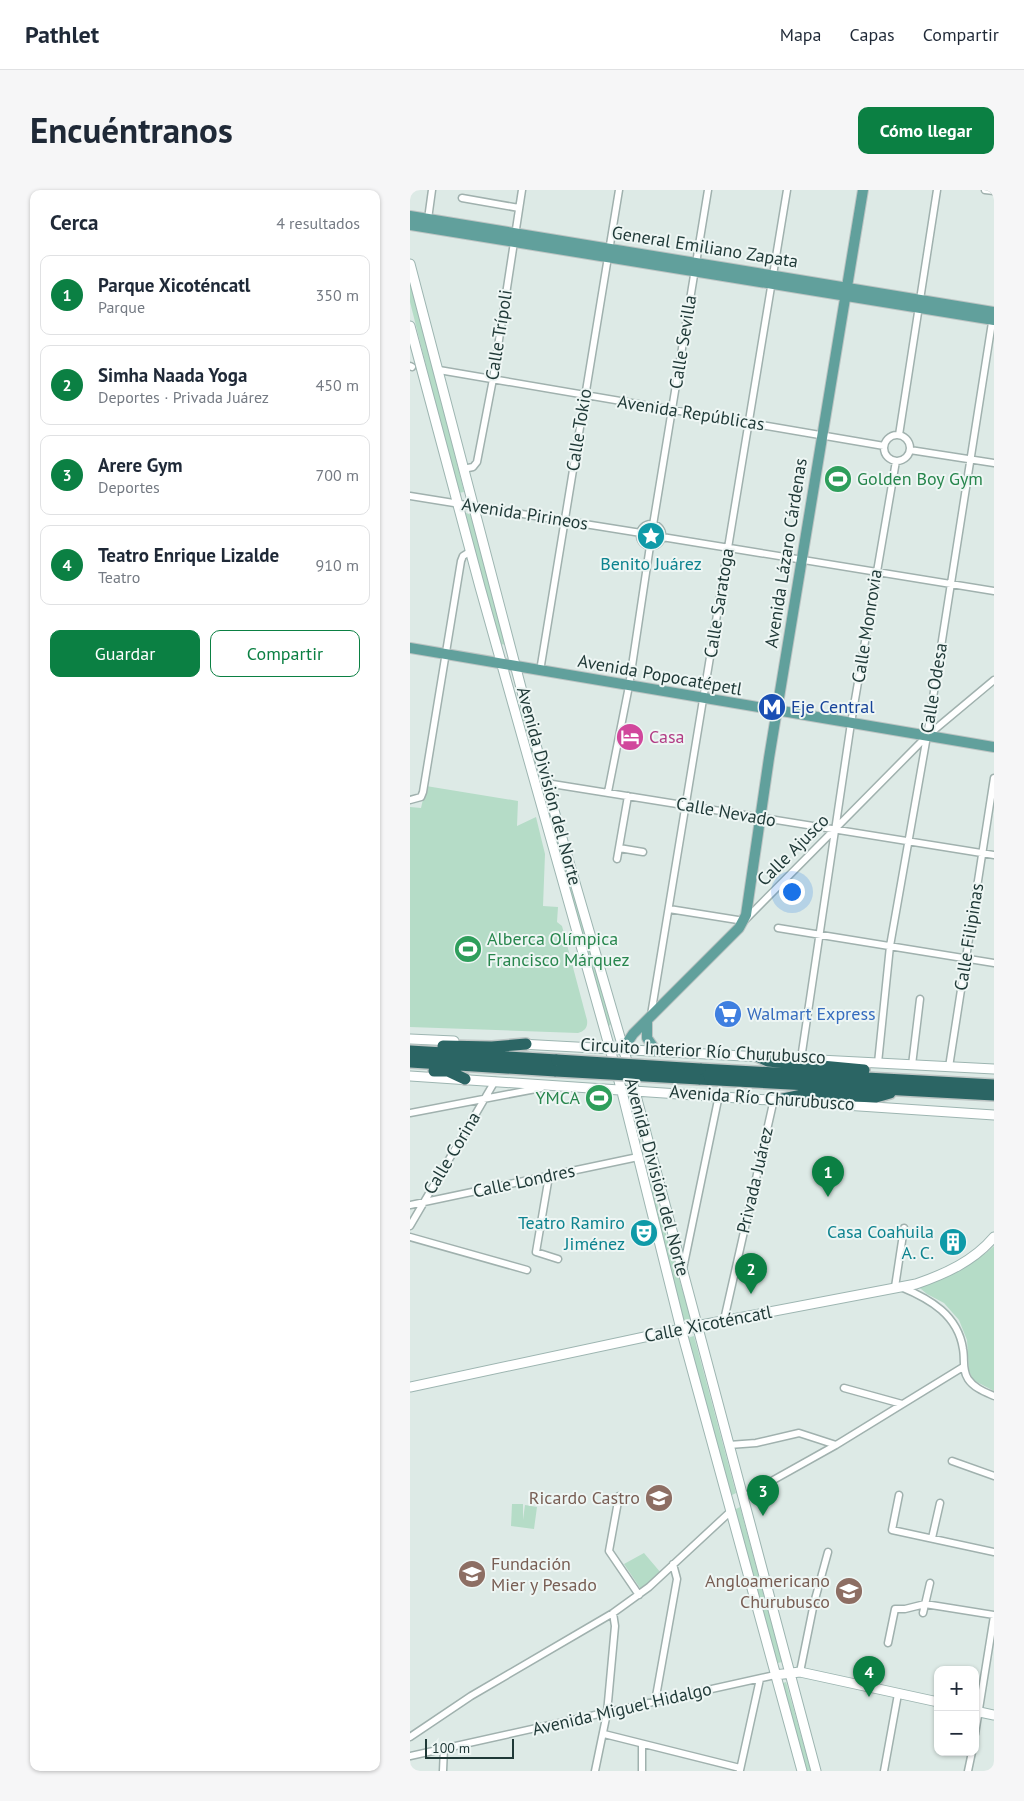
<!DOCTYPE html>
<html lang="es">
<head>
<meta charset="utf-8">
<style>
	body { margin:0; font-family:"PT Sans",sans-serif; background:#f6f6f7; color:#1f2937 }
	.controls { position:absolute; right:15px; bottom:15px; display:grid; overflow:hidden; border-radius:10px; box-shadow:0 1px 4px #0004 }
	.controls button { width:45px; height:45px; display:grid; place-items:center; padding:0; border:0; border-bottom:1px solid #e0e1e3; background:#fff; color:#1f2937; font:25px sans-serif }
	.scale { position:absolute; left:15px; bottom:12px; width:89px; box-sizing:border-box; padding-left:5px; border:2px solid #1f3937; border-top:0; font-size:14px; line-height:18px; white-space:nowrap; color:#1f3937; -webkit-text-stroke:4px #eef6f4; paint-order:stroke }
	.you { position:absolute; left:381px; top:701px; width:18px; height:18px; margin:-12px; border:4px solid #fff; border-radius:50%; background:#1a73e8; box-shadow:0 0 0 8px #1a73e833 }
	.badge { display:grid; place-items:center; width:32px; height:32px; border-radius:50%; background:#0b8043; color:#fff; font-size:16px; font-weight:700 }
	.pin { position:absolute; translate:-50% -41px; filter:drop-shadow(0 1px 2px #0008) }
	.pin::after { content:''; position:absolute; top:26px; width:18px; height:15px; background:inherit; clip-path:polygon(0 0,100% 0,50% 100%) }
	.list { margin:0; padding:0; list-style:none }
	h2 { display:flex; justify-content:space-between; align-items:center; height:65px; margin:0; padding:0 20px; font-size:21px }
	h2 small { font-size:16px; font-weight:400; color:#747a83 }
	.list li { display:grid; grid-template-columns:32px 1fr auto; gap:15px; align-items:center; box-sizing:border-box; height:80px; margin:0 10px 10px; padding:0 10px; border:1px solid #e0e1e3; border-radius:10px }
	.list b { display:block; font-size:19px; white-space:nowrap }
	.list p { margin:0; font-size:16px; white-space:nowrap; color:#747a83 }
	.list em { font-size:16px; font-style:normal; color:#747a83 }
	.actions { display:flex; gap:10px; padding:15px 20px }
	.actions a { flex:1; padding:11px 0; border:1px solid #0b8043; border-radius:10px; text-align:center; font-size:18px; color:#0b8043 }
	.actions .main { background:#0b8043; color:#fff }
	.map { position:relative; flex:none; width:584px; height:1581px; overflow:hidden; border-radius:10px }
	header { display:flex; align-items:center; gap:30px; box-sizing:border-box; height:70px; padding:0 25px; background:#fff; border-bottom:1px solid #e0e1e3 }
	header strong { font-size:24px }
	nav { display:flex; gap:28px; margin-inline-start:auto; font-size:18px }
	.intro { display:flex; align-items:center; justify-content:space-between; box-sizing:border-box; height:120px; padding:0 30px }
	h1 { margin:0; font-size:35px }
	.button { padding:12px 22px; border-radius:10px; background:#0b8043; color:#fff; font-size:18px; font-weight:700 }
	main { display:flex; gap:30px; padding:0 30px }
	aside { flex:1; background:#fff; border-radius:10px; box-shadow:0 1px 4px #0004 }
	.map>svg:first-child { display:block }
	.green { fill:#b5dcc7 }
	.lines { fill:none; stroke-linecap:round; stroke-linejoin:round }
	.street-casing { stroke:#a0b1ae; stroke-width:9 }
	.secondary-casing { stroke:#9db5b1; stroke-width:11 }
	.primary-casing { stroke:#bcc4c3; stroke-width:12 }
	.highway-casing { stroke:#bcc4c3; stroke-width:14 }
	.street { stroke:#fff; stroke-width:6 }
	.secondary { stroke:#fff; stroke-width:9 }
	.primary { stroke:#61a09c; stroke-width:10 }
	.highway { stroke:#2b6564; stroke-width:11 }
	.highway-bridge-casing { stroke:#bcc4c3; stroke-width:14; stroke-linecap:butt }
	.highway-bridge { stroke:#2b6564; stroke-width:11 }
	.labels { text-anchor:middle; stroke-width:4; stroke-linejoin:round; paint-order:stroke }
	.street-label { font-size:18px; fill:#1f3937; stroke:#eef6f4 }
	.leisure-label { font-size:18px; fill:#27864d; stroke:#eef6f4; text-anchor:start }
	.culture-label { font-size:18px; fill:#0d838f; stroke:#eef6f4; text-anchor:end }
	.transit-label { font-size:18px; fill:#164399; stroke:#eef6f4; text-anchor:start }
	.hotel-label { font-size:18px; fill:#b23c85; stroke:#eef6f4; text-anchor:start }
	.shop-label { font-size:18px; fill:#366cbe; stroke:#eef6f4; text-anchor:start }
	.education-label { font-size:18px; fill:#785e54; stroke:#eef6f4; text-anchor:end }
</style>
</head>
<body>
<header>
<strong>Pathlet</strong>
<nav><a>Mapa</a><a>Capas</a><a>Compartir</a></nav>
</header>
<div class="intro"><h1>Encuéntranos</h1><a class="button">Cómo llegar</a></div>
<main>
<aside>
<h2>Cerca<small>4 resultados</small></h2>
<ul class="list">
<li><span class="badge">1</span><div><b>Parque Xicoténcatl</b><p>Parque</p></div><em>350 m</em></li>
<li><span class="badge">2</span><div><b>Simha Naada Yoga</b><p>Deportes · Privada Juárez</p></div><em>450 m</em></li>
<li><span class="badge">3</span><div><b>Arere Gym</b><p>Deportes</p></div><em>700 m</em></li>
<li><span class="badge">4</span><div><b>Teatro Enrique Lizalde</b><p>Teatro</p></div><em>910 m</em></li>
</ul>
<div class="actions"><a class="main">Guardar</a><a>Compartir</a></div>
</aside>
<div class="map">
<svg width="584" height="1581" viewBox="0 0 584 1581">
	<rect width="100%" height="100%" fill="#ddeae6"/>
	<path class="green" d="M0 88 2 93 54 302 48 303 0 112Z
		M54 322 61 325 97 455 90 454Z
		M108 513 116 533 202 833 198 837Z
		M16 596 108 611 107 636 126 627 135 664 133 716 148 717 147 732 152 736 177 830C178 837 175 841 168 843L0 837V617L11 618Z
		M240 990 281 1129 272 1131 239 997Z
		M584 1056V1201L563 1190 559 1181 557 1150 549 1130 534 1113 517 1104 505 1094 533 1089 576 1063Z
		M284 1146 326 1303 320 1306 277 1148Z
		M102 1314H113V1330L115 1315 127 1317 124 1339 101 1336Z
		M330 1317 372 1472 364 1474 324 1320Z
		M234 1363 251 1383 232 1401 214 1374Z
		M376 1492 401 1581H395L370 1494Z"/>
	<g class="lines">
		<defs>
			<path id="street" d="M575 0 584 1
				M52 8 109 18
				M18 29 22 0
				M0 176 2 177
				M29 180 474 256
				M474 258a13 13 0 1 1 26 0a13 13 0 1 1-26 0Z
				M489 245 527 0
				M500 260 584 273
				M53 279 63 277 67 272 83 189 112 0
				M0 306 231 343
				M230 345a11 11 0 1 1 22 0a11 11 0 1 1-22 0Z
				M243 335 298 0
				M252 347 584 401
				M130 481 209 0
				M136 593 584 665
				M198 602 219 496 240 356
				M0 610 11 607 13 602 51 371 53 366 61 361
				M209 658 233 662
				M207 669 218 606
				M259 719 334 731 517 546 584 490
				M368 738 584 773
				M241 825 377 0
				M391 869 441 533 486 271
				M468 873 480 756 517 546 583 126
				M502 875 510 809
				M539 877 584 588
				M0 923 131 898
				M139 986 126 1062 148 1069
				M0 1015 228 967
				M0 1036 85 891
				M0 1047 117 1080
				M273 1079 309 905
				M485 1097 494 1038
				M491 1097C520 1109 548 1125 553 1159 555 1170 552 1180 558 1189 564 1198 575 1202 584 1206
				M314 1130 364 909
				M434 1198 492 1214
				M319 1255 346 1253 389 1243 426 1255
				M542 1271 584 1286
				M489 1305 482 1340 584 1362
				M209 1306 199 1361 229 1405
				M333 1307 426 1255 553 1177
				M522 1348 530 1313
				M513 1423 520 1393
				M478 1453 485 1419H495L515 1414 584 1425
				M390 1482 404 1413 418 1362
				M245 1512 267 1389 263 1374
				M194 1544 330 1578
				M565 1544 584 1426
				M0 1547 61 1506 203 1423 239 1397 321 1321
				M0 1566 365 1485
				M330 1580 350 1489
				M33 1581 34 1558
				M185 1581 197 1523 205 1436 203 1423
				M232 1581V1555
				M474 1581 488 1504
				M558 1581 562 1562"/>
			<path id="secondary" d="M0 74 136 593 216 868 406 1581
				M0 136 70 397 211 898 271 1139 392 1581
				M0 849 44 851
				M110 854 352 867
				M390 869 584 879
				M0 886 584 925
				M0 1197 286 1136 506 1094C535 1084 564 1071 584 1047
				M365 1485 390 1482 528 1512
				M565 1521 584 1525"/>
			<path id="primary" d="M0 26 584 122
				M0 35 584 130
				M0 458 584 557
				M237 830V848L246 861
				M213 859 223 844 329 738 336 725 359 568 453 0"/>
			<path id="highway" d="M33 856 82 857 116 854
				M0 861 147 870
				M347 866 358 871 454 880
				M0 872 146 881
				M290 879 584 895
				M24 881H38L55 889
				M289 889 584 905
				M373 909 397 904 466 907 480 903"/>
		</defs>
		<use href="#street" class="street-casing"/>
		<use href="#secondary" class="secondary-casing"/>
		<use href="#primary" class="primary-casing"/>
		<use href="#highway" class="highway-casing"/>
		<use href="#street" class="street"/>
		<use href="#secondary" class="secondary"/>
		<use href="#primary" class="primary"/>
		<use href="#highway" class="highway"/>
		<defs>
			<path id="highway-bridge" d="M147 870 290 879
				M146 881 289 889"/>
		</defs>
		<use href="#highway-bridge" class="highway-bridge-casing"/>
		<use href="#highway-bridge" class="highway-bridge"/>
	</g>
	<defs>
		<symbol id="stadium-disc" viewBox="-11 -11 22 22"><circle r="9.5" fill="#2e9e5b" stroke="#eef6f4"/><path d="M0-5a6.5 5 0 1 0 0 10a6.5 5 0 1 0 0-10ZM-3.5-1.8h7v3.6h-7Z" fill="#fff"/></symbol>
		<symbol id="sight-disc" viewBox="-11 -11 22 22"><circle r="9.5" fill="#0f9aa8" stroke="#eef6f4"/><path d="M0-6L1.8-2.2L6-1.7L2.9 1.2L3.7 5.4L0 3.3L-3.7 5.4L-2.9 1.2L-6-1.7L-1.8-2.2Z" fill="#fff"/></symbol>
		<symbol id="metro-disc" viewBox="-11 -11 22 22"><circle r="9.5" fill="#1a4fb4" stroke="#eef6f4"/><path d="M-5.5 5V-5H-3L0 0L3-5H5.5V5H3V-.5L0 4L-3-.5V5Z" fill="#fff"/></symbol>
		<symbol id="hotel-disc" viewBox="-11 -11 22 22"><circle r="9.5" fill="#d1479c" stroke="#eef6f4"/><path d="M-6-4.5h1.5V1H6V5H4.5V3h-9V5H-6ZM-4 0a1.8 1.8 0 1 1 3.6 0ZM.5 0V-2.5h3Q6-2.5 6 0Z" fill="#fff"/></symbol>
		<symbol id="supermarket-disc" viewBox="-11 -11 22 22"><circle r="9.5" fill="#3f7fe0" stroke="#eef6f4"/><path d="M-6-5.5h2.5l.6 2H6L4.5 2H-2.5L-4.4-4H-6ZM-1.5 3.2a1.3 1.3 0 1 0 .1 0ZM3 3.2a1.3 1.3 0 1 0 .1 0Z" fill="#fff"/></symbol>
		<symbol id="theatre-disc" viewBox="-11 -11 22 22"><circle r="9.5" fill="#0f9aa8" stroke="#eef6f4"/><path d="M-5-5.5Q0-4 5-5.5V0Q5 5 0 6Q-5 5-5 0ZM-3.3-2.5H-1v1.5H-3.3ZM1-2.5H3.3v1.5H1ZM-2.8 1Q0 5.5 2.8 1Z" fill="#fff"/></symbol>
		<symbol id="building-disc" viewBox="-11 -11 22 22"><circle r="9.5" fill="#0f9aa8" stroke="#eef6f4"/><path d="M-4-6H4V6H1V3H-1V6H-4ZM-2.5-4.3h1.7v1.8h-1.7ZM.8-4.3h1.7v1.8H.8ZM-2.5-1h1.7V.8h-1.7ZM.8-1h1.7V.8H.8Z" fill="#fff"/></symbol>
		<symbol id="school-disc" viewBox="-11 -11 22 22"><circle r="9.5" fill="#8d6e63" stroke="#eef6f4"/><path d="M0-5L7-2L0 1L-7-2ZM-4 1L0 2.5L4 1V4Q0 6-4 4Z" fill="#fff"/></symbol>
		<symbol id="university-disc" viewBox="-11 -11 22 22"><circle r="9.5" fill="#8d6e63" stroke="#eef6f4"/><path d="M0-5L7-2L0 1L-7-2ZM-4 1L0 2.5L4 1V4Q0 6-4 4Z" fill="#fff"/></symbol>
	</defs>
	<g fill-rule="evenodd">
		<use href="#stadium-disc" x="412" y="273" width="32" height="32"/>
		<use href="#sight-disc" x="225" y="330" width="32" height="32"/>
		<use href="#metro-disc" x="346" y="501" width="32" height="32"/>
		<use href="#hotel-disc" x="204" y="531" width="32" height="32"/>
		<use href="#stadium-disc" x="42" y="743" width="32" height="32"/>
		<use href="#supermarket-disc" x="302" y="808" width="32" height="32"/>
		<use href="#stadium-disc" x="173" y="892" width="32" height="32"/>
		<use href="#theatre-disc" x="218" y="1027" width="32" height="32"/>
		<use href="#building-disc" x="527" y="1036" width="32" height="32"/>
		<use href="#school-disc" x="233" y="1292" width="32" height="32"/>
		<use href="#school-disc" x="46" y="1368" width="32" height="32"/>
		<use href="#university-disc" x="423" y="1385" width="32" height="32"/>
	</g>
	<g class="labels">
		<g class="street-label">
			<text transform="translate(295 57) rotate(9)" y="6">General Emiliano Zapata</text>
			<text transform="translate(89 145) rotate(-81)" y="6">Calle Trípoli</text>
			<text transform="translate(273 152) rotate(-81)" y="6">Calle Sevilla</text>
			<text transform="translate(281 223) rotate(9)" y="6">Avenida Repúblicas</text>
			<text transform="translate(169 240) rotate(-81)" y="6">Calle Tokio</text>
			<text transform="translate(115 324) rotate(9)" y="6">Avenida Pirineos</text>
			<text transform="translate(376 363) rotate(-81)" y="6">Avenida Lázaro Cárdenas</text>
			<text transform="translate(309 413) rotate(-81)" y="6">Calle Saratoga</text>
			<text transform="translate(457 436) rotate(-81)" y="6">Calle Monrovia</text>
			<text transform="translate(250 485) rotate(10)" y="6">Avenida Popocatépetl</text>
			<text transform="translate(524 498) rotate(-81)" y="6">Calle Odesa</text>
			<text transform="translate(139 596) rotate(75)" y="6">Avenida División del Norte</text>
			<text transform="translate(316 622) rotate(10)" y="6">Calle Nevado</text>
			<text transform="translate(383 660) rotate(-45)" y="6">Calle Ajusco</text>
			<text transform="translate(559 747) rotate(-81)" y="6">Calle Filipinas</text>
			<text transform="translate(293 861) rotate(3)" y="6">Circuito Interior Río Churubusco</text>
			<text transform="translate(352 908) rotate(4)" y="6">Avenida Río Churubusco</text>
			<text transform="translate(42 963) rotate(-59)" y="6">Calle Corina</text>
			<text transform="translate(247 987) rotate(75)" y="6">Avenida División del Norte</text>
			<text transform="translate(345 990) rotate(-77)" y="6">Privada Juárez</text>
			<text transform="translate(114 991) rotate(-12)" y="6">Calle Londres</text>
			<text transform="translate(298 1134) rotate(-11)" y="6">Calle Xicoténcatl</text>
			<text transform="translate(212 1519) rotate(-13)" y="6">Avenida Miguel Hidalgo</text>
		</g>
		<g class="leisure-label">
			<text x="447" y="295">Golden Boy Gym</text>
			<text x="77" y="755">Alberca Olímpica<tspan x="77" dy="21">Francisco Márquez</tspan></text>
			<text x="170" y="914" text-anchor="end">YMCA</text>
		</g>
		<g class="culture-label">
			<text x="241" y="380" text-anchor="middle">Benito Juárez</text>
			<text x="215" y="1039">Teatro Ramiro<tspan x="215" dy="21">Jiménez</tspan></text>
			<text x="524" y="1048">Casa Coahuila<tspan x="524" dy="21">A. C.</tspan></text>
		</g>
		<g class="transit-label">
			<text x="381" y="523">Eje Central</text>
		</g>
		<g class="hotel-label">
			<text x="239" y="553">Casa</text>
		</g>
		<g class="shop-label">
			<text x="337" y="830">Walmart Express</text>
		</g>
		<g class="education-label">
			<text x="230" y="1314">Ricardo Castro</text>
			<text x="81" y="1380" text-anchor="start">Fundación<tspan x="81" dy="21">Mier y Pesado</tspan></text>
			<text x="420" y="1397">Angloamericano<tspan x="420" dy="21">Churubusco</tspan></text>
		</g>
	</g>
</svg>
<div class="controls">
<button>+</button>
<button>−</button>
</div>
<div class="scale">100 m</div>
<div class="you"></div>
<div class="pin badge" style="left:418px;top:1007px">1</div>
<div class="pin badge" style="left:341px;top:1104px">2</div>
<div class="pin badge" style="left:353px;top:1326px">3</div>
<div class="pin badge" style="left:459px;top:1507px">4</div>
</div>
</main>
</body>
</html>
